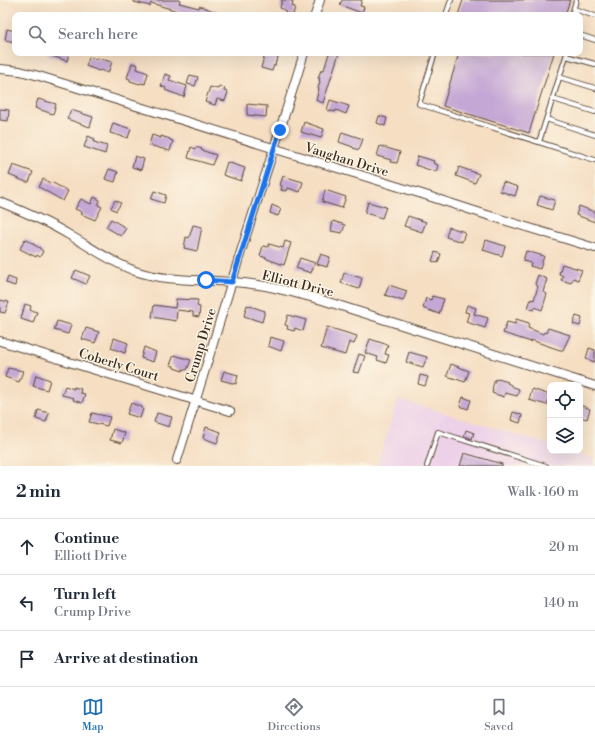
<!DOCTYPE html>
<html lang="en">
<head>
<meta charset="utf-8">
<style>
	body { margin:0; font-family:"Libre Bodoni",serif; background:#f6f6f7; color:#1f2937 }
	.controls { position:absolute; right:12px; bottom:12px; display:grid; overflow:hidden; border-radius:8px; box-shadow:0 4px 16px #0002 }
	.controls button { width:36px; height:36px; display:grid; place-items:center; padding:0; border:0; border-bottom:1px solid #e0e1e3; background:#fff; color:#1f2937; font:20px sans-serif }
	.stop { position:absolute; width:12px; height:12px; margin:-9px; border:3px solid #1a73e8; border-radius:50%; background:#fff }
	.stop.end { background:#1a73e8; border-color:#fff; box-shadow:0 1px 4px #0008 }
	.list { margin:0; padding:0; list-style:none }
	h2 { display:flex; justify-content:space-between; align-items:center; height:52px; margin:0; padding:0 16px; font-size:17px }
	h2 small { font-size:13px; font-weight:400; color:#747a83 }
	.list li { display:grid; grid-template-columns:26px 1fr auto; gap:12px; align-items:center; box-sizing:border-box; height:56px; padding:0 16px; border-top:1px solid #e0e1e3 }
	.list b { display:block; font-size:15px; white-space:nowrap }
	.list p { margin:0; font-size:13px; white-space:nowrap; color:#747a83 }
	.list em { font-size:13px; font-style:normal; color:#747a83 }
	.icon { flex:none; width:22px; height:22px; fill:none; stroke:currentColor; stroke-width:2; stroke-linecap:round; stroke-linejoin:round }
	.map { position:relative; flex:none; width:595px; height:466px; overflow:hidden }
	.search { position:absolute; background:#fff; box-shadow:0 4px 16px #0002; left:12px; right:12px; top:12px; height:44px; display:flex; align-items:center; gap:10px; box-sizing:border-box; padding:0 14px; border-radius:8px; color:#747a83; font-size:15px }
	.sheet { height:220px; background:#fff }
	nav { display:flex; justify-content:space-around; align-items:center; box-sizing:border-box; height:56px; border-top:1px solid #e0e1e3; background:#fff; font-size:11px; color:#747a83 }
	nav a { display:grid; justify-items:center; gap:2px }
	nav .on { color:#1f6fb2 }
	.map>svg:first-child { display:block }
	.built { fill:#edd1e9 }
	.building { fill:#c5a7d5 }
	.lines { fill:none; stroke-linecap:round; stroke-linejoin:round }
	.lane-casing { stroke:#574537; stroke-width:6 }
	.street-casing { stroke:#574537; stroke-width:10 }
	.lane { stroke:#fff; stroke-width:4 }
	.street { stroke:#fff; stroke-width:8 }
	.route { stroke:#1a73e8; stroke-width:5 }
	.labels { text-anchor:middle; stroke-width:3; stroke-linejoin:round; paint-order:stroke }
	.street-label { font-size:13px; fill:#3b2a1e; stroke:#fcf5e5 }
</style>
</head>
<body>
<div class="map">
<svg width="595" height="466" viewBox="0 0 595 466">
	<rect width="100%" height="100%" fill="#fcf5e5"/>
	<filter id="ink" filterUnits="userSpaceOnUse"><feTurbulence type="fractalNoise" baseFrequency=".025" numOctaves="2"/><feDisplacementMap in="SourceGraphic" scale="8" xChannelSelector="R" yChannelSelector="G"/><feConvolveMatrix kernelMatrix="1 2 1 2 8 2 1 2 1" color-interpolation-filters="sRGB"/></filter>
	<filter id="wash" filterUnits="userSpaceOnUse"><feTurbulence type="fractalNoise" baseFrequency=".012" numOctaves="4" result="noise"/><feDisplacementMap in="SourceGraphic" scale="16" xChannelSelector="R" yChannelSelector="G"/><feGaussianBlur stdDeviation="0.9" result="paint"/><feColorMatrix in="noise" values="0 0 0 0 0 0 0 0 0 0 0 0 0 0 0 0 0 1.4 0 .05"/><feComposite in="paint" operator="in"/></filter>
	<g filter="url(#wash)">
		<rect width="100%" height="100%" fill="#f5dec2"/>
		<path class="built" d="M398 399 550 445V451H569L595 459V466H377Z"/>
		<g id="blocks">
			<path class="building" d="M134 0H180L179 3 199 8 200 6 222 14 187 15V14L151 3 150 6 134 2Z
				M282 0H291V1L293 2 292 6 295 7 293 15 285 13V10L280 8Z
				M342 0H362L360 6 364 7 362 13 340 5Z
				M463 0H570L565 15H458Z
				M7 29 15 31V42L5 40Z
				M47 53H69L67 61 46 54Z
				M265 53H279L277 61H276L275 66 274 65 272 71 261 68Z
				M329 53H339L323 103 316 100 319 89 318 88 320 81H319L320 78H318L321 70H324Z
				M459 53H554L529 133 443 106Z
				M89 57 96 59 97 58H98L112 62 108 73 100 70 99 71 86 66Z
				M132 63 138 65 137 69 148 73 145 84 141 83 140 84 130 81V79L127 78Z
				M165 74 171 76 169 80 187 86 184 97 165 90 166 88 161 86Z
				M190 75 198 77 195 86 187 84Z
				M219 86 225 88 224 91 228 92 225 101 217 99 215 105 205 102 210 87 218 89Z
				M38 99 56 104 53 114 35 108Z
				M330 100 349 106 346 114 336 110 335 112 327 110Z
				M247 104 267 106 266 117 247 115Z
				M0 109 9 110 8 121 0 120Z
				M71 110 93 117 90 127 67 119Z
				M379 116 387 118 385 126 377 123Z
				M304 122 324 129 321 138 301 132Z
				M113 123 131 129 128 138 110 133Z
				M342 132 363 139 359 150 353 148V147L339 142Z
				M152 135 161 138V136L170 139V140L173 141 170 151 149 145Z
				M88 136 95 139 94 142 107 146 105 154 84 147Z
				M380 146 400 152 397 163 390 162 391 160 377 156Z
				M191 147 196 149V147L202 149 201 150 216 155 212 165 188 158Z
				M135 156 144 159 141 170 132 167Z
				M418 156 434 161 433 163 438 165 436 172 415 165Z
				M227 162 245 168 241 181 223 175Z
				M13 165 33 172 29 182H26L9 175Z
				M459 167 479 174 475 183 456 176Z
				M109 169 118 172 115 182 105 179Z
				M283 176 303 182 300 192 288 188 287 191 281 190 282 186 280 185Z
				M43 179 50 183 51 182 68 191 63 201 39 187Z
				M503 182 518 187 515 196 500 191Z
				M325 190 346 197 342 208 322 202Z
				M154 191 166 195 164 203 151 199Z
				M540 196 555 200 552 210 537 205Z
				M94 197 100 200 98 205 102 207 95 220 81 214 82 212 75 209 81 199 91 204Z
				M115 200 121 203 116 211 111 208Z
				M368 202 386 207 382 218 365 213Z
				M272 205 281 209 278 216 270 213Z
				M579 206 595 212V222L576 215Z
				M408 216 426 222 422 232 404 226Z
				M111 219 126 228 121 236 106 227Z
				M333 221 345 225 342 233 331 231Z
				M193 225 202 227 197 251 184 248 186 237 189 238Z
				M449 227 465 232 462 242 446 237Z
				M25 239 34 244V245L40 248V249L43 251 40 257 37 255 36 257 20 249Z
				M486 240 505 246 502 256 483 250Z
				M285 241 291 243 284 265 267 259V258L260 256 263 246 268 247 269 244 283 248Z
				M526 251 544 256 540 269 530 266 531 263 523 261Z
				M435 252 441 254 438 263 432 261Z
				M321 254 330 257 327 267 317 264Z
				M300 258 315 263 311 273 296 268Z
				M562 264 582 270 578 280 573 278 571 283 561 280 563 276 559 274Z
				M76 270 90 276 86 284 72 278Z
				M344 273 362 278 359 289 341 283Z
				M538 275 547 279 543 292 547 294 542 310 535 307 534 310 528 308 531 299 534 300 538 286 535 284Z
				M8 277 16 280 15 286 6 283Z
				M389 285 407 291 403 301 385 295Z
				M432 296 444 299 439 314 423 308 426 298 431 300Z
				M176 299 198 300 197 306 200 307 199 317 193 316V312L177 310 176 321 152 317 154 305 175 308Z
				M0 300 9 302 5 313 0 312Z
				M25 304 31 306 30 310 37 312 33 323 21 319Z
				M247 305 265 311 262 322 244 316Z
				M467 305 476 308 474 314 488 318 485 328 466 322 469 313 465 312Z
				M288 315 306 320 303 331 295 328 294 331 287 329 288 326 285 325Z
				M576 316 582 318 580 326 573 324Z
				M516 319 529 323 528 328 543 334 544 332 546 333 548 328 570 335 563 350H560L531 340V342L503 333 507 322 515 324Z
				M57 321 71 325 68 334 54 330Z
				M327 327 357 336 354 344 349 342 345 355 321 348Z
				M86 328 99 332 95 343 82 339Z
				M270 337 284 341 281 351 268 346Z
				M114 338 128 343 125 353 111 348Z
				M370 339 388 345 385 354 389 355 386 363 377 360 378 357 365 353Z
				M144 347 156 352 153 362 141 358Z
				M589 348 595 350V362L586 359Z
				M409 352 427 357 423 367 406 362Z
				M359 354 365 356 359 373 353 372Z
				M174 355 191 360 187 370 183 369V371L174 368V366L170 365Z
				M451 364 469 371 465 382 447 376Z
				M8 368 23 371 19 382 5 377Z
				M224 371 238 375 236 384 221 380Z
				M36 375 50 380 47 390 33 386Z
				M420 375 428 377 425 386 418 384Z
				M495 379 497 380 498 379 508 382 507 383 511 385V386L519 389 517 396 505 393 504 397 492 393 493 389H492Z
				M65 386 74 389V387L81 389 80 393 85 394 82 403 73 400 74 398 62 395Z
				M532 389 550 395 547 405 529 400Z
				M463 397 471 400 468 409 460 406Z
				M131 403 142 407V409H143L140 418 127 414Z
				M580 405 590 409 587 419 580 417Z
				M38 410 49 413 46 422 36 419Z
				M513 412 522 415 520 423 511 420Z
				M92 413 110 417 107 426 89 422Z
				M157 413 172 417 169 427 154 422Z
				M206 427 221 432 217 443 203 438Z
				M113 429 125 433 122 443 110 440Z
				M466 430 474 433 472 439 464 436Z
				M464 453 502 464V466H460Z"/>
		</g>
	</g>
	<g filter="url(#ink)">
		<use href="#blocks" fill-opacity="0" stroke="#574537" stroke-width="1"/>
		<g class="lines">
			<defs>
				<path id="lane" d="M574 9 595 16
					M446 15 451 0
					M572 15 576 0
					M580 35 595 40
					M435 53 419 104 595 160
					M566 56 595 64
					M559 77 595 88
					M553 99 595 112
					M546 119 595 135
					M539 142 567 53
					M427 466 438 432 546 466"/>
				<path id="street" d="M315 15 320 0
					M0 69 20 71 39 76 422 194 487 215 595 248
					M0 202C25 212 48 222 71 236 92 248 111 262 135 271 168 282 199 279 233 282 264 284 293 292 322 300L595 386
					M0 341 230 411
					M177 460C198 394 218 327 238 261 260 191 283 122 304 53"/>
			</defs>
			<use href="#lane" class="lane-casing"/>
			<use href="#street" class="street-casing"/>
			<use href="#lane" class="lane"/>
			<use href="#street" class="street"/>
		</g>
	</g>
	<g class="lines" filter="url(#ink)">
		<path class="route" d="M206 280 232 282 280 130"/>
	</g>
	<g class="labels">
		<g class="street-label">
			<text transform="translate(347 159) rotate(17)" y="5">Vaughan Drive</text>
			<text transform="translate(298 283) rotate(14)" y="5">Elliott Drive</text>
			<text transform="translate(200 345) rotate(-73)" y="5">Crump Drive</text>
			<text transform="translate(119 364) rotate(17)" y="5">Coberly Court</text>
		</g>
	</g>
</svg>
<div class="controls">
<button><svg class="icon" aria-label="locate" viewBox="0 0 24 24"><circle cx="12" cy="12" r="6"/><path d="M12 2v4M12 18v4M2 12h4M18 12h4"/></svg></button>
<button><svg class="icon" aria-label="layers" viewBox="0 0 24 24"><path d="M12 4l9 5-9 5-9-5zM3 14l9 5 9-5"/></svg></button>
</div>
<div class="stop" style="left:206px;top:280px"></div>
<div class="stop end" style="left:280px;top:130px"></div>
<div class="search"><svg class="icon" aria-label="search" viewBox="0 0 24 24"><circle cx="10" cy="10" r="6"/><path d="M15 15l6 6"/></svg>Search here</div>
</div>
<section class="sheet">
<h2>2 min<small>Walk · 160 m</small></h2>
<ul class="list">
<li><svg class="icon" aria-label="ahead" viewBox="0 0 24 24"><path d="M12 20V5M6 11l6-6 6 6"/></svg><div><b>Continue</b><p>Elliott Drive</p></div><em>20 m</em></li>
<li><svg class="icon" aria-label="left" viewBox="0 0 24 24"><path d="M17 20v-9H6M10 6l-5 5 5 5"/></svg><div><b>Turn left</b><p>Crump Drive</p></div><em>140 m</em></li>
<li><svg class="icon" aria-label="arrive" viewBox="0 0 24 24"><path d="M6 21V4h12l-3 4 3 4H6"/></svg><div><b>Arrive at destination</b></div></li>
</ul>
</section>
<nav>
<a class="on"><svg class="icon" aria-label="map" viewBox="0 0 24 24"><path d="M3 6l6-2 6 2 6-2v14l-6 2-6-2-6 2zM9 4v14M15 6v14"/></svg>Map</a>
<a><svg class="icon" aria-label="directions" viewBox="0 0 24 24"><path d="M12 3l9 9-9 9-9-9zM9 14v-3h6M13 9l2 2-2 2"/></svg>Directions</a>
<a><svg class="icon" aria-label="saved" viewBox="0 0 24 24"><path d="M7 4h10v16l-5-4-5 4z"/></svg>Saved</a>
</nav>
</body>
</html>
